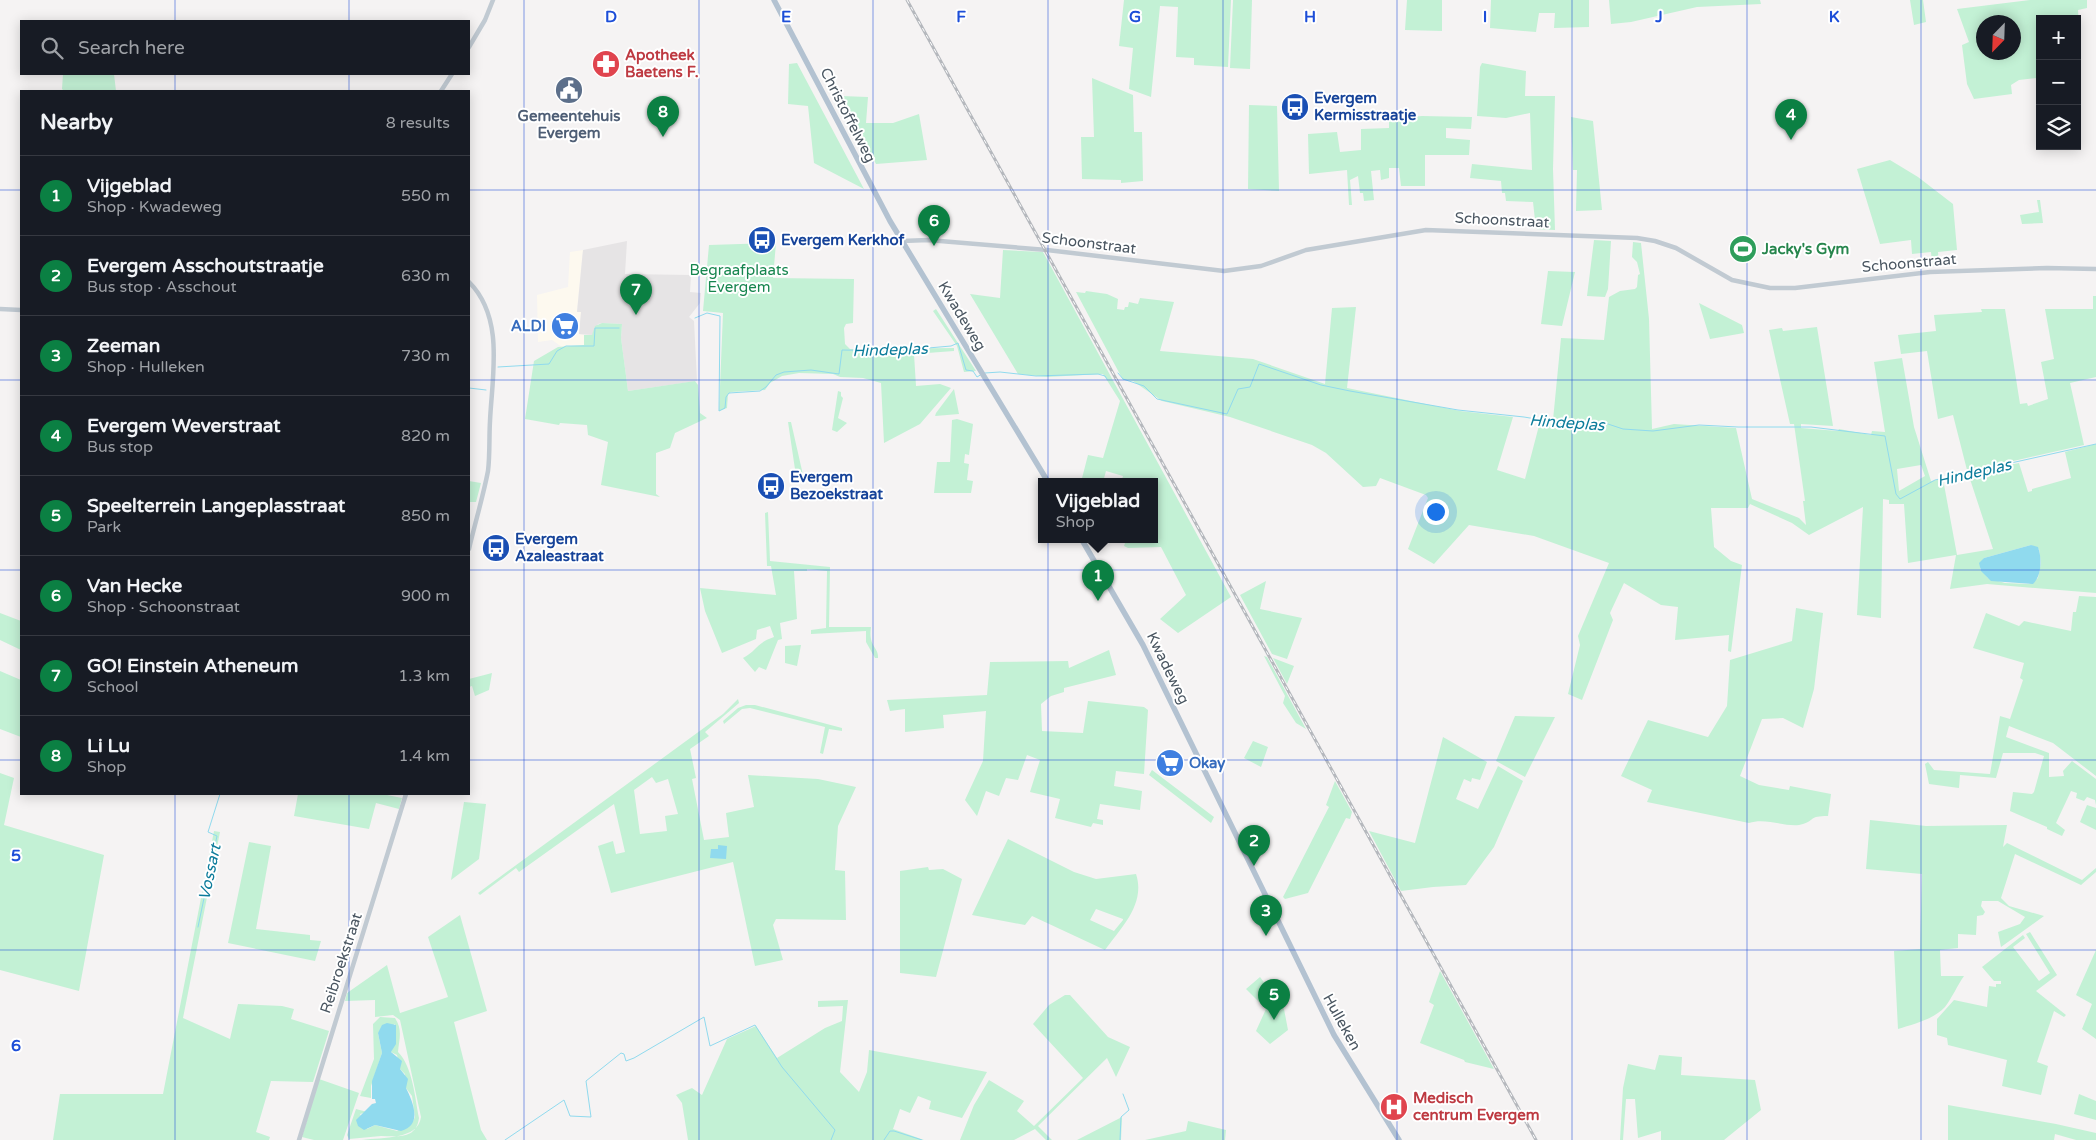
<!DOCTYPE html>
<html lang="en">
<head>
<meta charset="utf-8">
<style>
	body { margin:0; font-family:"Varela Round",sans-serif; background:#20242c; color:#f1f3f6 }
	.controls { position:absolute; right:15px; top:15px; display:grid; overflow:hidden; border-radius:0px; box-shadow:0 2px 12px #0003 }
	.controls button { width:45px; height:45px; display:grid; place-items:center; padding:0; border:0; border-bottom:1px solid #363941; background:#171b24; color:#f1f3f6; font:25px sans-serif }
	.compass { position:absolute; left:1976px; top:15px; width:45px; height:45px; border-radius:50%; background:#171b24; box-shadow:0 2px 12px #0003; rotate:203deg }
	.you { position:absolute; left:1435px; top:511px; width:18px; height:18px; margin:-12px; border:4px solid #fff; border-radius:50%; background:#1a73e8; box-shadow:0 0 0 8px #1a73e833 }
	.badge { display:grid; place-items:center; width:32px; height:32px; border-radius:50%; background:#0b8043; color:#fff; font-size:16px; font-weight:700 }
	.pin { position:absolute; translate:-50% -41px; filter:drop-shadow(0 1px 2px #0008) }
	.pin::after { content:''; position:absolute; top:26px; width:18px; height:15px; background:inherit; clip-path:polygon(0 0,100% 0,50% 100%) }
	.popup { position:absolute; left:1038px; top:478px; width:120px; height:65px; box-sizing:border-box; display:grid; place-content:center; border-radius:0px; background:#171b24; filter:drop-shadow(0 1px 4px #0005); font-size:16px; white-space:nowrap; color:#9ea1a6 }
	.popup b { font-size:19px; color:#f1f3f6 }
	.popup::after { content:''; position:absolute; left:50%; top:100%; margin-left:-10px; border:10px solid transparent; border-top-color:#171b24 }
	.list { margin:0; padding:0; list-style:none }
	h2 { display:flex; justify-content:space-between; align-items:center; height:65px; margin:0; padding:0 20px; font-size:21px }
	h2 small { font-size:16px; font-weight:400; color:#9ea1a6 }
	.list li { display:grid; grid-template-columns:32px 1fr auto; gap:15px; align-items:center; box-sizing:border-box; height:80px; padding:0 20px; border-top:1px solid #363941 }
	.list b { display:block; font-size:19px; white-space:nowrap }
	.list p { margin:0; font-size:16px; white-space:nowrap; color:#9ea1a6 }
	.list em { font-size:16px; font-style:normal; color:#9ea1a6 }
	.icon { flex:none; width:28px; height:28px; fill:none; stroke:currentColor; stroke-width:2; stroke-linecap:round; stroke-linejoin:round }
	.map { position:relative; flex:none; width:2096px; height:1140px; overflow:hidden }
	.search { position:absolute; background:#171b24; box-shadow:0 2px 12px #0003; left:20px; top:20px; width:450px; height:55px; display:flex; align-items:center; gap:12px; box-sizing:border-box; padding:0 18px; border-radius:0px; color:#9ea1a6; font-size:19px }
	.panel { position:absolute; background:#171b24; box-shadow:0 2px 12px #0003; left:20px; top:90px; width:450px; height:705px; border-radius:0px }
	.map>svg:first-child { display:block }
	.commercial { fill:#fdf9ef }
	.education { fill:#e6e4e5 }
	.green { fill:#c3f1d5; fill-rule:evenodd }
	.water { fill:#90daee }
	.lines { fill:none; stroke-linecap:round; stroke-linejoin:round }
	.stream { stroke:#90daee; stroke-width:1 }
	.minor { stroke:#c1cad2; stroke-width:4.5 }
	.major { stroke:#b3c2d1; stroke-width:5.5 }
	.rail-casing { stroke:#b5b8bd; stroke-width:3 }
	.rail { stroke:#fff; stroke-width:1; stroke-dasharray:4; stroke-linecap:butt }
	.grid { fill:none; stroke:#1d4ed8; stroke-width:1; stroke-opacity:0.55 }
	.labels { text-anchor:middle; stroke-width:4; stroke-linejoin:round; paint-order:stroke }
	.health-label { font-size:15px; font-weight:bold; fill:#be3a42; stroke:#fff; text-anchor:start }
	.transit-label { font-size:15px; font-weight:bold; fill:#164399; stroke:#fff; text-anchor:start }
	.street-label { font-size:15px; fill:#4a5661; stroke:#fff }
	.service-label { font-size:15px; font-weight:bold; fill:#4e5e75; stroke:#fff }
	.leisure-label { font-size:15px; font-weight:bold; fill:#27864d; stroke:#fff; text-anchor:start }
	.park-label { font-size:15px; fill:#17864f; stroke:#fff }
	.shop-label { font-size:15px; font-weight:bold; fill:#366cbe; stroke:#fff; text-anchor:end }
	.water-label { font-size:16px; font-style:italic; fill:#0c7c9b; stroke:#fff }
	.grid-label { font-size:16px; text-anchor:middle; font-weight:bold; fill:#1d4ed8; stroke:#fff; stroke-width:4; stroke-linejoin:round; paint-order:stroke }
</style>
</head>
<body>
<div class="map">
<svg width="2096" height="1140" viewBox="0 0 2096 1140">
	<rect width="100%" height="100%" fill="#f5f3f3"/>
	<path class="commercial" d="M583 250 577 311 581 312 579 334 584 335V345L562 347 552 340 538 342 537 295 568 287 570 252Z"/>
	<path class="education" d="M627 241 625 274 691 275 690 292 701 293 700 303 689 317 694 321 697 381 628 391 621 338 622 324 602 323 598 324 592 335 579 334 581 312H577L583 250Z"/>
	<path class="green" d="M1124 0H1231L1228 67 1194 65V58L1176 57 1178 7 1160 6 1151 97 1129 89 1133 48 1119 46Z
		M1233 0H1252L1250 69 1230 68Z
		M1407 0H1442V31L1405 30Z
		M1491 0H1589V27L1554 28 1555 13H1539L1536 32 1490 28Z
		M1609 0H1760L1761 4 1697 7 1631 22 1611 24Z
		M1910 0H1923L1926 22 1914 25Z
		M2030 0H2087V8L2078 10 2080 40 2077 41V19H2040V102L2037 78 2019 80 2011 85 2012 94 1974 99 1967 84 1962 45 1969 42 1957 9ZM1984 22H2014V52H1984Z
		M797 63 864 189 814 163 808 106 788 104 789 64Z
		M1482 63 1526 71 1525 96H1555L1553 169 1555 230 1536 229 1533 202 1506 201 1505 193H1502L1501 181 1470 178 1472 164 1532 170 1530 113 1506 118 1477 116 1480 67Z
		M63 74H114L116 91H64L62 89Z
		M1092 78 1133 95 1134 132H1142L1143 181 1121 183V180L1082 179 1081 137H1094Z
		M841 96 868 97 866 123H893L919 114 927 160 876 164Z
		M1249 105 1277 106 1279 191 1248 189Z
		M1422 116 1472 117 1471 129 1446 128V138L1470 140 1469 155H1425V186H1401L1399 168H1389V178L1381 180 1380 170 1371 171 1374 200 1364 201 1363 193H1360L1358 176 1350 180 1352 205H1349L1347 170 1309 174 1308 134 1337 132 1340 152 1361 150V129L1389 128V119Z
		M1571 117 1593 121 1602 210 1576 211 1577 170H1573Z
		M1890 160 1918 177 1953 204 1957 250 1938 252 1939 263 1942 266H1930L1932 263 1931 252 1912 254 1911 240 1880 244 1857 169Z
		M2037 200H2040L2043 223 2022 224 2020 215 2039 212Z
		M1594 240 1611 241 1608 289 1605 297 1587 296Z
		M1633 242 1641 243 1649 319 1652 429 1674 424 1736 428 1752 499 1799 518 1806 525 1803 501H1805L1794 424H1790L1769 330 1782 328 1783 331 1817 327 1833 426 1801 424V428L1838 431 1839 429 1871 435 1872 431 1885 432 1874 362 1902 358 1914 427 1931 481 1943 479 1957 555 1993 549 1968 473 1986 469V467L1967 470 1953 415 1938 419 1927 351 1901 354 1898 335 1936 331 1934 315 1982 312 1981 309H2005L2020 404 2027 403 2028 406 2048 399 2041 362 2054 359 2045 309H2093V296H2096V377L2070 383 2084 445 2009 462V465L2019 463 2028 492 2032 491V489L2071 478 2065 452 2096 444V593L1987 584 1950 589 1956 555 1908 563 1904 504H1889V500L1883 499 1881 618 1857 615 1863 507 1809 535 1792 523 1750 504 1748 508H1711L1714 547 1731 561 1742 565 1731 652 1728 651 1729 635 1675 640 1678 607 1661 605 1624 583 1610 613 1613 620 1582 700 1568 694 1580 645 1578 636 1609 563 1534 536 1469 525 1434 564 1408 549 1428 498 1426 495 1380 478 1376 486 1363 487 1326 453 1312 445 1230 417 1162 401 1133 381 1123 380 1076 292 1085 293 1086 291 1107 294 1118 299 1117 309 1124 310 1125 307H1128L1129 302 1138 304 1140 298 1174 302 1160 351 1253 359 1325 384 1332 308 1356 307 1347 388 1460 411 1513 417 1497 470 1525 479 1541 418 1553 420 1561 338 1604 340 1609 297 1620 291 1635 289 1637 287 1638 275 1640 274 1637 262 1632 257ZM1921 465 1925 476 1899 491 1897 469ZM2031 545 2039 549 2041 563 2038 578 2029 584 2005 583 1988 578 1980 569 1984 558Z
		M776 243 773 278 854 279 853 323 846 324 844 328 845 344 850 349 954 348V351L914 354 916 386 940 384 951 388 920 424 884 443 881 383 863 378 840 377 833 374 799 373 782 376 770 383 765 390 731 392 728 394 727 408 719 411 723 313 703 311 709 245Z
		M1003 250 1043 252 1231 597 1178 633 1160 619 1186 595 1161 547 1128 548 1124 546 1126 540H1154V482H1121L1123 476 1106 471 1103 482H1081L1088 455 1103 458 1120 401 1103 374 1047 377 1018 374 970 294 1000 298Z
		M1548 271 1575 272 1562 326 1541 324Z
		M1699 303 1742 325 1744 333 1710 339Z
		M936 309 976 371 964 372 957 346 933 311Z
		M602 323 622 324 621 338 628 391 695 381 698 385 700 413 707 418 675 433 670 448 656 453V494L660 497 601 485 608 442 588 435 587 425 560 423 559 425 525 419 534 361 558 347 584 345V335H592L595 326Z
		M954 389 959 414 935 416 936 413Z
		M838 391 841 392V396L843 398 838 418 847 423 837 432 832 430Z
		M957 419 973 424 969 455 965 454 964 463 969 464 967 480 973 481 971 493H934L937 462H950L952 420Z
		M788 422H791L803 475 796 476Z
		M469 481 481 483 476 502H469Z
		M768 512 770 561 830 567 829 627H871C868 647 879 647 878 658H875L866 642V631L811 634V630L826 628 827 571 807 569V571H794L797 619 780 623 782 639 778 640 766 670 759 667 755 672 743 658C758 650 756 643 774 637L770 626 757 630 756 639 722 653 705 611 700 588 776 595 771 566H767L765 513Z
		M1266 581 1260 609 1302 618 1287 659 1272 654 1240 595Z
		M2079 596 2096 597V776L2053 743 2009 726 2006 737 2049 753V777L2064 776 2063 771 2072 761 2096 779V805L2095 800 2087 797 2084 801 2076 798 2077 793 2071 791 2056 823 2065 830 2062 836 2047 829V827L2010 811 2013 792 2032 794 2034 792 2044 756 2035 753H2003L1996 778 1960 775 1959 788 1929 784 1925 764 1928 762 1934 770 1990 774 2000 716 2010 719 2023 680 2020 678 2024 663 1973 648 1986 613 2019 626 2024 621 2071 631 2073 612H2076Z
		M1796 608 1823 613 1814 689 1803 728 1783 718 1762 719 1740 776 1759 785 1789 790 1790 786 1831 794 1828 816C1808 816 1816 820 1803 824 1789 829 1767 817 1749 823L1647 802 1652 790 1621 776 1648 720 1708 737 1727 706 1730 660 1792 641Z
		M0 613 21 621V650L0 640Z
		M801 645 797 666 785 663V646Z
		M1109 650 1116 675 1064 688V692L1051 696 1041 704 1042 731 1083 733 1088 701 1144 707 1148 710 1144 774 1116 771 1114 786 1142 791 1140 810 1100 804 1097 819 1103 820V825L1093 823 1091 827 1055 818 1060 799 1030 792 1040 760 1027 755 1018 780 1006 778 999 796 986 791 977 816 965 800 983 761 986 711 943 715 944 728 905 732V709L890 711 887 700 987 695 990 662 1068 661 1069 668Z
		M1264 656 1267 657 1306 729 1296 723 1283 703 1285 696Z
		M1273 658 1294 666 1287 684Z
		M0 671 21 680V737L0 729Z
		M492 673 489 690 475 696 472 686 469 687V679Z
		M738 699 739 703 705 732 709 736 690 749 696 778 692 779 704 840 729 837 726 813 754 807 748 775 818 779 856 787 838 826 835 870 845 871 846 920 776 919 773 925 783 960 755 966 733 862 611 893 598 846 613 841 616 854 625 852 614 804 519 872 516 868 480 895 478 893 723 714ZM652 777 656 783 668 779 678 814 665 816 667 831 640 834 634 790Z
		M746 705H755L842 728V731L829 729 823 754 820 753 825 727 750 708 742 709 724 724 723 721 738 708Z
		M1515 716 1555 717 1525 777 1496 761Z
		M1443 737 1487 762 1480 780 1472 778 1471 782 1464 779 1456 799 1478 809 1498 766 1523 781 1494 847 1466 885 1433 887 1401 891 1369 831 1415 843Z
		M1253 741 1268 747 1261 767 1244 758Z
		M1152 770 1214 817 1211 823 1149 775Z
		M0 773 14 778 4 825 104 855 79 991 0 970Z
		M1335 781 1352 812 1350 819 1346 818 1308 893 1285 899 1283 897 1329 807 1326 805Z
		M298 794H382L402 798 399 809 376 803 369 829 294 816Z
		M464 802 486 804 479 859 451 880Z
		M2087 805 2096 808V830L2080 822Z
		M1870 820 1926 826 2007 825 2003 847 2007 843 2082 880 2096 868V872L2081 885 2015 854 2001 898 2009 906 2044 916 2001 947 1998 932 2020 924 2025 917 1998 901H1982L1981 906 1985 912 1983 915 1977 916 1976 935 1958 934V948L1940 950 1941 976H1964C1957 986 1952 998 1945 1007 1934 1019 1914 1024 1898 1029L1894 951 1920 949 1922 874 1866 869Z
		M214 831 220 832 183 1018 230 1039 238 1004 282 1006 294 1009 291 1019 329 1031 313 1082 271 1081 256 1132 270 1137 269 1140H53L60 1094H163Z
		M1008 839 1074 872 1096 879 1136 874C1146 904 1121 928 1105 950L1032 916 1025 925 972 915ZM1096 909 1123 919V920L1114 931 1090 920Z
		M249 842 271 846 256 929 310 935V940L321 941 315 961 228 943Z
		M928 867 929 870 943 869 962 879 936 977 900 973V871Z
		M460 915 487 1011 454 1022 481 1130 487 1140H362C383 1137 418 1140 421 1117L400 1020 393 1015 375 1017V1000L345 1001 347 993 387 965 400 1013 448 997 428 937Z
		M2030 932 2057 975 2036 991 2066 1015 2064 1017 2054 1011 2037 1062 2048 1066 2041 1095 2002 1086 2007 1060 1948 1045 1947 1038 1937 1035V1019L1954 1000 1987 1007 1989 986 1996 987V984H2001V981H1994L1982 967 2023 935 2025 938 2013 947 2039 981 2050 973 2026 934Z
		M2096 950V1039L2082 1029 2092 1004 2076 995Z
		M1440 971 1494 1069 1465 1062 1464 1060 1420 1043 1434 1005 1429 1002Z
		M1260 977 1284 1009 1288 1030 1270 1044 1256 1031 1266 1009 1246 989Z
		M1065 995H1070L1108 1037 1130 1047 1116 1077 1107 1058 1038 1126 1052 1140H1046L1035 1129 1014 1140H960L974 1105 989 1080 1024 1101 1017 1111 1034 1126 1083 1078 1033 1024 1049 1005Z
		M848 1000 840 1072 859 1092 867 1072 869 1050 987 1072 962 1118 929 1109 931 1101 918 1096 910 1113 900 1109 893 1129 924 1140H688L682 1103 676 1095 692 1088 702 1095 727 1039 756 1026 777 1058 825 1028 842 1021 843 1006 818 1007V1001Z
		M380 1017 395 1018C403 1030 399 1040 398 1052 413 1067 415 1099 419 1118 416 1140 397 1136 381 1136 370 1137 360 1138 349 1139L347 1135 356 1109 367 1112 360 1114 367 1129 375 1125 397 1131 413 1121 415 1117 412 1096 406 1088 405 1074 400 1069 397 1055 391 1052 396 1040 395 1024 378 1033 382 1053 371 1086V1098L360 1096 374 1059 373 1024Z
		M1659 1055 1682 1057 1681 1075 1755 1080 1761 1110 1724 1140H1661V1131L1638 1138 1635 1099H1626L1623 1140H1620L1623 1088 1628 1064 1655 1070Z
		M319 1079 359 1093 343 1140H314L302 1137Z
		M2079 1094 2096 1101V1120L2074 1114Z
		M1948 1105 2056 1124 2096 1133V1140H2076L2055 1134 2054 1140H1948Z
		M1122 1117 1121 1140H1077Z
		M1188 1121 1226 1130 1225 1140H1145L1186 1131Z"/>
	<path class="water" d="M2031 545 2038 547C2042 558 2042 575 2033 584L1991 581 1981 571 1979 563 1984 558Z
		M718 845 727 846 726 859 710 858 711 849H718Z
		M387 1023 396 1025V1044L391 1052 402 1061 400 1069 408 1079 406 1088C413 1102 423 1125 401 1131L375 1125 364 1130 358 1126 356 1120 372 1104 376 1103 375 1099H372V1081L382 1053 378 1033 382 1025Z"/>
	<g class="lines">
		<path class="stream" d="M695 318 707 313 720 316 719 411 725 408 726 397 729 393 760 391 766 387 776 375 784 372 811 370 839 374 842 350 894 351 951 346 958 343 966 370 973 371 977 377 982 374
			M498 367 549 364 557 351 566 346H594L595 328H619
			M985 373 1000 372 1036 376 1098 374 1105 376 1107 379
			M1118 373 1123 379 1144 386 1157 399 1227 414 1238 389 1250 387 1259 364 1321 385 1350 391 1458 410 1524 417 1571 425 1602 422 1623 429 1653 431 1699 425 1738 427H1811L1885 436 1896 494 1900 499 1935 480 2096 444
			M469 388 486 390
			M198 927 217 836 208 832 220 794
			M505 1140 564 1100 570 1116 591 1117 586 1081 621 1053 624 1054 626 1061 634 1058 704 1017 710 1046 755 1025 782 1067 835 1130 831 1140
			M884 1140 890 1131H894L922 1140
			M1120 1140 1121 1117 1129 1110 1123 1094"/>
		<path class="minor" d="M469 47 485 20 493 0
			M441 91 452 74
			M902 241 928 240 1047 250 1224 271 1261 266 1306 250 1426 230 1637 238 1655 241 1676 248 1732 280 1770 288H1795L1930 272 2047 268 2096 269
			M469 282C505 318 492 376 490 421 489 437 490 455 488 471 483 497 475 523 469 549
			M0 309 21 310
			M299 1140 406 794"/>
		<path class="major" d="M774 0 890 221 1048 482
			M1082 540 1143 645 1334 1035 1399 1140"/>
		<defs>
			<path id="rail" d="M907 0 1536 1140"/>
		</defs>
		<use href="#rail" class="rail-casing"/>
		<use href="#rail" class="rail"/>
	</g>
	<path class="grid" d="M175 0V21M349 0V21M524 0V1140M699 0V1140M873 0V1140M1048 0V1140M1223 0V1140M1397 0V1140M1572 0V1140M1747 0V1140M1921 0V1140M175 74V91M349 74V91M0 190H21M469 190H2096M0 380H21M469 380H2096M0 570H21M469 570H2096M0 760H21M469 760H2096M175 794V1140M349 794V1140M0 950H2096"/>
	<defs>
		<symbol id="pharmacy-disc" viewBox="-11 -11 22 22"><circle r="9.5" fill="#e0444e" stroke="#fff"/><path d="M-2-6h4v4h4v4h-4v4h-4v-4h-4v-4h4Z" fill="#fff"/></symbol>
		<symbol id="civic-disc" viewBox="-11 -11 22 22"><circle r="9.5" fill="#5c6f8a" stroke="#fff"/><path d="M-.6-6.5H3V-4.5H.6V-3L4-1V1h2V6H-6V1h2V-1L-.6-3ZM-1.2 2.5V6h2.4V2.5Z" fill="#fff"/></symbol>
		<symbol id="bus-disc" viewBox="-11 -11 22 22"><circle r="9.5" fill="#1a4fb4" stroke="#fff"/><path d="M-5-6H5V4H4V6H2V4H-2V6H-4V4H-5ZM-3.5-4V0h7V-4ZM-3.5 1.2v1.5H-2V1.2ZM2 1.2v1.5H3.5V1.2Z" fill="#fff"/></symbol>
		<symbol id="stadium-disc" viewBox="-11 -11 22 22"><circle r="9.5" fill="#2e9e5b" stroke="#fff"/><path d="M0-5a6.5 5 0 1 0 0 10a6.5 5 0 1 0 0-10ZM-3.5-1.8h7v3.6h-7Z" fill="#fff"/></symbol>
		<symbol id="supermarket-disc" viewBox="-11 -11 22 22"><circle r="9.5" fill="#3f7fe0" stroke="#fff"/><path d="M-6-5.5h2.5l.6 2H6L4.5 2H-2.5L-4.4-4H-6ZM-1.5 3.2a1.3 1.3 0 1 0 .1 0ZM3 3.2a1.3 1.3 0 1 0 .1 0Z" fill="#fff"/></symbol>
		<symbol id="hospital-disc" viewBox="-11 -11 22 22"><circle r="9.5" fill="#e0444e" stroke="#fff"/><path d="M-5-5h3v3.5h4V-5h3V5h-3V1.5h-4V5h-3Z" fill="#fff"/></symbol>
	</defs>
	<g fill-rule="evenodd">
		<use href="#pharmacy-disc" x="590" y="48" width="32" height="32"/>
		<use href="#civic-disc" x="553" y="74" width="32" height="32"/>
		<use href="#bus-disc" x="1279" y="91" width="32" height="32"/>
		<use href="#bus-disc" x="746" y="224" width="32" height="32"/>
		<use href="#stadium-disc" x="1727" y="233" width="32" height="32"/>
		<use href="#supermarket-disc" x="549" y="310" width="32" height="32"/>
		<use href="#bus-disc" x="755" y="470" width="32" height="32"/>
		<use href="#bus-disc" x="480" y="532" width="32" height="32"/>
		<use href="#supermarket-disc" x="1154" y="747" width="32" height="32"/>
		<use href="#hospital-disc" x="1378" y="1091" width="32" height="32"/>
	</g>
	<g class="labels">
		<g class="health-label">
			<text x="625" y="60">Apotheek<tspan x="625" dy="17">Baetens F.</tspan></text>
			<text x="1413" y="1103">Medisch<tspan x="1413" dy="17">centrum Evergem</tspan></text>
		</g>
		<g class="transit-label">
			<text x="1314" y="103">Evergem<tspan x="1314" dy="17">Kermisstraatje</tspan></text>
			<text x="781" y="245">Evergem Kerkhof</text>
			<text x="790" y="482">Evergem<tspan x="790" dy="17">Bezoekstraat</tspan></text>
			<text x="515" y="544">Evergem<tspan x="515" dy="17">Azaleastraat</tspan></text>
		</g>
		<g class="street-label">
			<text transform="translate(848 115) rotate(63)" y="5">Christoffelweg</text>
			<text transform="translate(1502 220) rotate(3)" y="5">Schoonstraat</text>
			<text transform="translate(1089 243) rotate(7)" y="5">Schoonstraat</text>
			<text transform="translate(1909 263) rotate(-5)" y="5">Schoonstraat</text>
			<text transform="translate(962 316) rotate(59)" y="5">Kwadeweg</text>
			<text transform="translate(1168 668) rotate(64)" y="5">Kwadeweg</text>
			<text transform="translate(341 963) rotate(-72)" y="5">Reibroekstraat</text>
			<text transform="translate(1342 1022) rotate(61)" y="5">Hulleken</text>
		</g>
		<g class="service-label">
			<text x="569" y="121">Gemeentehuis<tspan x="569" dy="17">Evergem</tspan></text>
		</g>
		<g class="leisure-label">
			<text x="1762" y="254">Jacky's Gym</text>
		</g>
		<g class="park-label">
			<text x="739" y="275">Begraafplaats<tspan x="739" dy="17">Evergem</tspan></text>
		</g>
		<g class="shop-label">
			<text x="546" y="331">ALDI</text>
			<text x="1189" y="768" text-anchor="start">Okay</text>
		</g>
		<g class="water-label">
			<text transform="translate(890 349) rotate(-2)" y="6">Hindeplas</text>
			<text transform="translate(1567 422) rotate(4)" y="6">Hindeplas</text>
			<text transform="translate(1974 472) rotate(-13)" y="6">Hindeplas</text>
			<text transform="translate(209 872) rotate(-78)" y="6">Vossart</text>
		</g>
	</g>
	<g class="grid-label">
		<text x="611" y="22">D</text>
		<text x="786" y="22">E</text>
		<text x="961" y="22">F</text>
		<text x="1135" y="22">G</text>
		<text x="1310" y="22">H</text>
		<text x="1485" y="22">I</text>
		<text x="1659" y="22">J</text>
		<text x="1834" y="22">K</text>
		<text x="16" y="861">5</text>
		<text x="16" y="1051">6</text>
	</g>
</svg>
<div class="controls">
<button>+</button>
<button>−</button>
<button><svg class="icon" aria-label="layers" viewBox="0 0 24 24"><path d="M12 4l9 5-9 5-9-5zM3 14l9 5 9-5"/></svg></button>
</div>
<svg class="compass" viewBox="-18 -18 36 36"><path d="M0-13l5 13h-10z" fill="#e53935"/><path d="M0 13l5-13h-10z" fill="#9ea1a6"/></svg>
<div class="you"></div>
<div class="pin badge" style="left:1098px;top:601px">1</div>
<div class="popup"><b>Vijgeblad</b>Shop</div>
<div class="pin badge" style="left:1254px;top:866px">2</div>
<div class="pin badge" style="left:1266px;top:936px">3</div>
<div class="pin badge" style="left:1791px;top:140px">4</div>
<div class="pin badge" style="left:1274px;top:1020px">5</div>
<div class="pin badge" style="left:934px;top:246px">6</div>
<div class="pin badge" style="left:636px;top:315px">7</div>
<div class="pin badge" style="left:663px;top:137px">8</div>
<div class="search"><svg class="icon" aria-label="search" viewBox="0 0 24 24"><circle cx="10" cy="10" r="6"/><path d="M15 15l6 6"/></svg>Search here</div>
<section class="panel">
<h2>Nearby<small>8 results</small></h2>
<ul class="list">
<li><span class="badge">1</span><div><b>Vijgeblad</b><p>Shop · Kwadeweg</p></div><em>550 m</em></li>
<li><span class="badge">2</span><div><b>Evergem Asschoutstraatje</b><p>Bus stop · Asschout</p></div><em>630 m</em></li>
<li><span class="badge">3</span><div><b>Zeeman</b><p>Shop · Hulleken</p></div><em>730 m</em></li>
<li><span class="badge">4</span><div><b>Evergem Weverstraat</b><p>Bus stop</p></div><em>820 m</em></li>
<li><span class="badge">5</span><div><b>Speelterrein Langeplasstraat</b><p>Park</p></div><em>850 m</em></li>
<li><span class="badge">6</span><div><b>Van Hecke</b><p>Shop · Schoonstraat</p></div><em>900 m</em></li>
<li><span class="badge">7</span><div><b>GO! Einstein Atheneum</b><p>School</p></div><em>1.3 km</em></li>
<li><span class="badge">8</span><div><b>Li Lu</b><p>Shop</p></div><em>1.4 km</em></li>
</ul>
</section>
</div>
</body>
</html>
